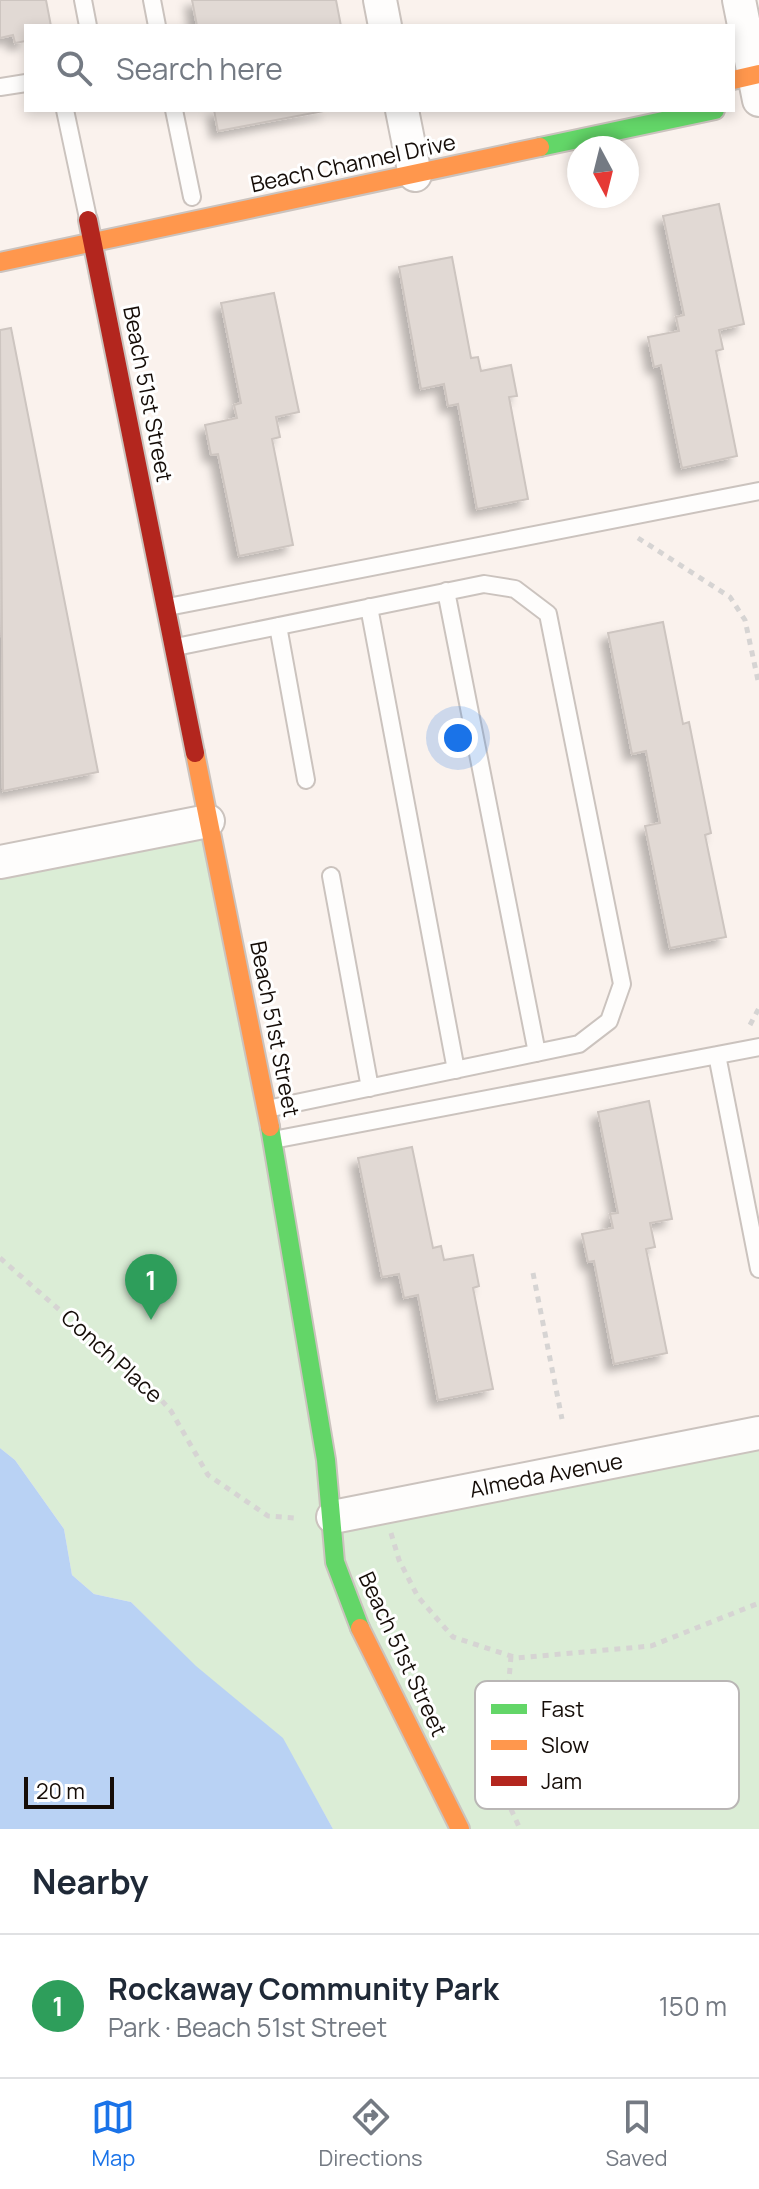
<!DOCTYPE html>
<html lang="en">
<head>
<meta charset="utf-8">
<style>
	body { margin:0; font-family:Manrope,sans-serif; background:#f2f2f3; color:#1f2937 }
	.compass { position:absolute; left:567px; top:136px; width:72px; height:72px; border-radius:50%; background:#fff; box-shadow:0 4px 12px #0003; rotate:173deg }
	.scale { position:absolute; left:24px; bottom:20px; width:90px; box-sizing:border-box; padding-left:8px; border:4px solid #150d08; border-top:0; font-size:22px; line-height:28px; white-space:nowrap; color:#150d08; -webkit-text-stroke:6px #fff; paint-order:stroke }
	.you { position:absolute; left:458px; top:738px; width:28px; height:28px; margin:-20px; border:6px solid #fff; border-radius:50%; background:#1a73e8; box-shadow:0 0 0 12px #1a73e833 }
	.badge { display:grid; place-items:center; width:52px; height:52px; border-radius:50%; background:#1a73e8; color:#fff; font-size:26px; font-weight:700 }
	.pin { position:absolute; translate:-50% -66px; filter:drop-shadow(0 2px 4px #0008) }
	.pin::after { content:''; position:absolute; top:42px; width:28px; height:24px; background:inherit; clip-path:polygon(0 0,100% 0,50% 100%) }
	.list { margin:0; padding:0; list-style:none }
	h2 { display:flex; justify-content:space-between; align-items:center; height:104px; margin:0; padding:0 32px; font-size:34px }
	h2 small { font-size:26px; font-weight:400; color:#747a83 }
	.list li { display:grid; grid-template-columns:52px 1fr auto; gap:24px; align-items:center; box-sizing:border-box; height:144px; padding:0 32px; border-top:2px solid #e0e1e3 }
	.list b { display:block; font-size:30px; white-space:nowrap }
	.list p { margin:0; font-size:26px; white-space:nowrap; color:#747a83 }
	.list em { font-size:26px; font-style:normal; color:#747a83 }
	.icon { flex:none; width:44px; height:44px; fill:none; stroke:currentColor; stroke-width:2; stroke-linecap:round; stroke-linejoin:round }
	.map { position:relative; flex:none; width:759px; height:1829px; overflow:hidden }
	.search { position:absolute; background:#fff; box-shadow:0 4px 12px #0003; left:24px; right:24px; top:24px; height:88px; display:flex; align-items:center; gap:20px; box-sizing:border-box; padding:0 28px; border-radius:0px; color:#747a83; font-size:30px }
	.sheet { height:248px; background:#fff }
	nav { display:flex; justify-content:space-around; align-items:center; box-sizing:border-box; height:112px; border-top:2px solid #e0e1e3; background:#fff; font-size:22px; color:#747a83 }
	nav a { display:grid; justify-items:center; gap:4px }
	nav .on { color:#1a73e8 }
	.map>svg:first-child { display:block }
	.green { fill:#dbedd6 }
	.water { fill:#b9d2f4 }
	.building { fill:#e1d9d4; stroke:#cdc5c0; stroke-width:2; filter:url(#shadow) }
	.lines { fill:none; stroke-linecap:round; stroke-linejoin:round }
	.lane-casing { stroke:#cbc3be; stroke-width:20 }
	.street-casing { stroke:#cbc3be; stroke-width:36 }
	.fast-casing { stroke:#cbc3be; stroke-width:22 }
	.slow-casing { stroke:#cbc3be; stroke-width:22 }
	.jam-casing { stroke:#cbc3be; stroke-width:22 }
	.path { stroke:#d6d4d3; stroke-width:5; stroke-dasharray:6 6; stroke-linecap:butt }
	.lane { stroke:#fefdfc; stroke-width:16 }
	.street { stroke:#fefdfc; stroke-width:32 }
	.fast { stroke:#63d668; stroke-width:18 }
	.slow { stroke:#ff974d; stroke-width:18 }
	.jam { stroke:#b3261e; stroke-width:18 }
	.labels { text-anchor:middle; stroke-width:6; stroke-linejoin:round; paint-order:stroke }
	.street-label { font-size:22px; fill:#150d08; stroke:#fff }
	.key { fill:#fff; stroke:#b9b6b5; stroke-width:2 }
	.key-label { font-size:22px; fill:#150d08 }
</style>
</head>
<body>
<div class="map">
<svg width="759" height="1829" viewBox="0 0 759 1829">
	<defs>
		<filter id="shadow"><feDropShadow dx="-7" dy="7" stdDeviation="4" flood-color="#0004"/></filter>
	</defs>
	<rect width="100%" height="100%" fill="#faf2ed"/>
	<path class="green" d="M208 821 333 1516 759 1433V1829H333L282 1738 195 1666 131 1602 94 1594 72 1575 64 1529 15 1460 0 1448V862Z"/>
	<path class="water" d="M0 1448 15 1460 64 1529 72 1575 94 1594 131 1602 196 1666 283 1738 333 1829H0Z"/>
	<path class="building" d="M0 0H46L51 26H26V41L15 43 13 35 0 38Z
		M192 0H336L341 26H197Z
		M214 110H329L218 131Z
		M719 204 744 324 719 330 723 349 716 351 737 456 682 468 661 365 654 367 648 337 679 331 676 317 684 315 663 216Z
		M452 257 471 358 478 357 481 371 511 365 517 396 509 397 528 499 477 509 458 404 448 406 444 384 421 389 399 267Z
		M274 293 299 412 276 417 280 437 272 439 293 545 239 556 218 454 211 455 205 425 237 418 234 405 241 403 221 303Z
		M11 328 98 772 3 791 0 330Z
		M663 622 683 724 689 722 711 833 705 835 726 937 670 948 645 826 660 823 646 751 632 754 608 633Z
		M649 1101 672 1219 650 1223 655 1247 646 1249 667 1353 614 1364 594 1261 588 1262 582 1234 613 1228 610 1214 618 1213 598 1112Z
		M412 1147 433 1248 441 1246 444 1260 473 1255 479 1286 473 1288 493 1389 438 1400 418 1295 404 1298 399 1274 382 1277 358 1158Z"/>
	<g class="lines">
		<defs>
			<path id="lane" d="M83 0 88 26
				M152 0 157 26
				M0 87 26 83
				M65 110 88 218
				M174 110 192 197
				M446 591 537 1053
				M168 607 759 491
				M369 607 456 1070
				M278 626 306 780
				M176 647 484 584 515 589 548 614 622 984 609 1021 579 1044 267 1109
				M331 876 370 1088
				M717 1055 759 1269
				M273 1140 759 1047"/>
			<path id="street" d="M380 0 385 26
				M739 0 759 100
				M402 110 415 175
				M0 862 208 821
				M333 1517 759 1433"/>
			<path id="fast" d="M540 147 715 110
				M270 1127 326 1460 335 1562 360 1628"/>
			<path id="slow" d="M733 80 759 74
				M0 262 540 147
				M195 753 270 1127
				M360 1628 460 1829"/>
			<path id="jam" d="M88 220 195 753"/>
		</defs>
		<use href="#lane" class="lane-casing"/>
		<use href="#street" class="street-casing"/>
		<use href="#fast" class="fast-casing"/>
		<use href="#slow" class="slow-casing"/>
		<use href="#jam" class="jam-casing"/>
		<path class="path" d="M638 538 730 597 745 620 759 685
			M750 1025 759 1008
			M0 1258 156 1394 171 1411 208 1475 268 1516 295 1518
			M533 1273 562 1419
			M391 1533 399 1560 418 1597 453 1637 517 1658 651 1646 759 1603
			M511 1656 500 1785 520 1829"/>
		<use href="#lane" class="lane"/>
		<use href="#street" class="street"/>
		<use href="#fast" class="fast"/>
		<use href="#slow" class="slow"/>
		<use href="#jam" class="jam"/>
	</g>
	<g class="labels">
		<g class="street-label">
			<text transform="translate(353 163) rotate(-12)" y="8">Beach Channel Drive</text>
			<text transform="translate(148 394) rotate(79)" y="8">Beach 51st Street</text>
			<text transform="translate(275 1029) rotate(79)" y="8">Beach 51st Street</text>
			<text transform="translate(112 1356) rotate(42)" y="8">Conch Place</text>
			<text transform="translate(546 1475) rotate(-11)" y="8">Almeda Avenue</text>
			<text transform="translate(403 1654) rotate(65)" y="8">Beach 51st Street</text>
		</g>
	</g>
	<rect x="475" y="1681" width="264" height="128" rx="12" class="key"/>
	<rect x="491" y="1704" width="36" height="10" fill="#63d668"/>
	<rect x="491" y="1740" width="36" height="10" fill="#ff974d"/>
	<rect x="491" y="1776" width="36" height="10" fill="#b3261e"/>
	<g class="key-label">
		<text x="541" y="1717">Fast</text>
		<text x="541" y="1753">Slow</text>
		<text x="541" y="1789">Jam</text>
	</g>
</svg>
<svg class="compass" viewBox="-18 -18 36 36"><path d="M0-13l5 13h-10z" fill="#e53935"/><path d="M0 13l5-13h-10z" fill="#747a83"/></svg>
<div class="scale">20 m</div>
<div class="you"></div>
<div class="pin badge" style="left:151px;top:1320px;background:#2e9e5b">1</div>
<div class="search"><svg class="icon" aria-label="search" viewBox="0 0 24 24"><circle cx="10" cy="10" r="6"/><path d="M15 15l6 6"/></svg>Search here</div>
</div>
<section class="sheet">
<h2>Nearby<small></small></h2>
<ul class="list">
<li><span class="badge" style="background:#2e9e5b">1</span><div><b>Rockaway Community Park</b><p>Park · Beach 51st Street</p></div><em>150 m</em></li>
</ul>
</section>
<nav>
<a class="on"><svg class="icon" aria-label="map" viewBox="0 0 24 24"><path d="M3 6l6-2 6 2 6-2v14l-6 2-6-2-6 2zM9 4v14M15 6v14"/></svg>Map</a>
<a><svg class="icon" aria-label="directions" viewBox="0 0 24 24"><path d="M12 3l9 9-9 9-9-9zM9 14v-3h6M13 9l2 2-2 2"/></svg>Directions</a>
<a><svg class="icon" aria-label="saved" viewBox="0 0 24 24"><path d="M7 4h10v16l-5-4-5 4z"/></svg>Saved</a>
</nav>
</body>
</html>
